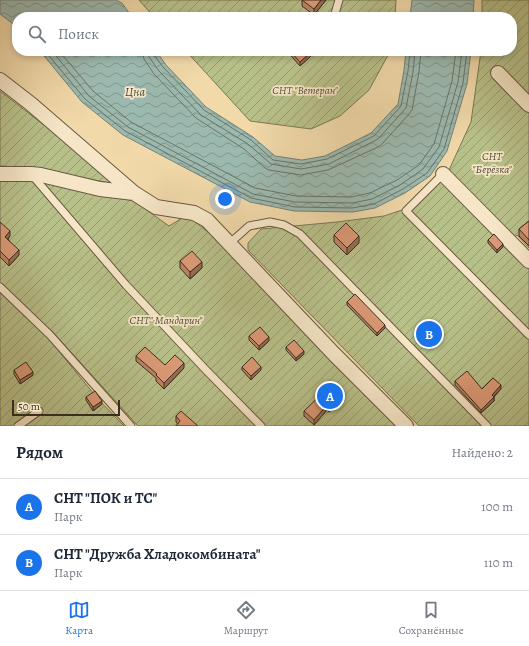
<!DOCTYPE html>
<html lang="ru">
<head>
<meta charset="utf-8">
<style>
	body { margin:0; font-family:Alegreya,serif; background:#f6f6f7; color:#1f2937 }
	.scale { position:absolute; left:12px; bottom:10px; width:108px; box-sizing:border-box; padding-left:4px; border:2px solid #3a2f21; border-top:0; font-size:11px; line-height:14px; white-space:nowrap; color:#3a2f21; -webkit-text-stroke:3px #f6e6c7; paint-order:stroke }
	.you { position:absolute; left:225px; top:199px; width:14px; height:14px; margin:-10px; border:3px solid #fff; border-radius:50%; background:#1a73e8; box-shadow:0 0 0 6px #1a73e833 }
	.badge { display:grid; place-items:center; width:26px; height:26px; border-radius:50%; background:#1a73e8; color:#fff; font-size:13px; font-weight:700 }
	.pin { position:absolute; translate:-50% -50%; border:2px solid #fff; box-shadow:0 1px 4px #0006 }
	.list { margin:0; padding:0; list-style:none }
	h2 { display:flex; justify-content:space-between; align-items:center; height:52px; margin:0; padding:0 16px; font-size:17px }
	h2 small { font-size:13px; font-weight:400; color:#747a83 }
	.list li { display:grid; grid-template-columns:26px 1fr auto; gap:12px; align-items:center; box-sizing:border-box; height:56px; padding:0 16px; border-top:1px solid #e0e1e3 }
	.list b { display:block; font-size:15px; white-space:nowrap }
	.list p { margin:0; font-size:13px; white-space:nowrap; color:#747a83 }
	.list em { font-size:13px; font-style:normal; color:#747a83 }
	.icon { flex:none; width:22px; height:22px; fill:none; stroke:currentColor; stroke-width:2; stroke-linecap:round; stroke-linejoin:round }
	.map { position:relative; flex:none; width:529px; height:426px; overflow:hidden }
	.search { position:absolute; background:#fff; box-shadow:0 2px 6px #0003; left:12px; right:12px; top:12px; height:44px; display:flex; align-items:center; gap:10px; box-sizing:border-box; padding:0 14px; border-radius:16px; color:#747a83; font-size:15px }
	.sheet { height:164px; background:#fff }
	nav { display:flex; justify-content:space-around; align-items:center; box-sizing:border-box; height:56px; border-top:1px solid #e0e1e3; background:#fff; font-size:11px; color:#747a83 }
	nav a { display:grid; justify-items:center; gap:2px }
	nav .on { color:#1a73e8 }
	.map>svg:first-child { display:block }
	.garden { fill:url(#garden-furrows); stroke:#797856 }
	.water { fill:url(#water-waves); stroke:#758276 }
	.lines { fill:none; stroke-linecap:round; stroke-linejoin:round }
	.shore { stroke:#6b7468; stroke-width:1 }
	.service-casing { stroke:#685a43; stroke-width:9 }
	.minor-casing { stroke:#685a43; stroke-width:16 }
	.service { stroke:#f6e6c7; stroke-width:7 }
	.minor { stroke:#f6e6c7; stroke-width:14 }
	.wall { fill:#bc8465; stroke:#3a2f21 }
	.shaded-wall { fill:#996c53; stroke:#3a2f21 }
	.building { fill:#db9a76; stroke:#3a2f21 }
	.labels { text-anchor:middle; stroke-width:3.5; stroke-linejoin:round; paint-order:stroke }
	.park-label { font-size:11px; font-style:italic; fill:#534c36; stroke:#f6e6c7 }
	.water-label { font-size:12px; font-style:italic; fill:#4e4b3d; stroke:#f6e6c7 }
</style>
</head>
<body>
<div class="map">
<svg width="529" height="426" viewBox="0 0 529 426">
	<defs>
		<pattern id="garden-furrows" width="10" height="10" patternUnits="userSpaceOnUse"><rect width="10" height="10" fill="#b8c08a"/><path d="M-1 1l2-2M0 10L10 0M9 11l2-2" fill="none" stroke="#979c70"/></pattern>
		<pattern id="water-waves" width="16" height="10" patternUnits="userSpaceOnUse"><rect width="16" height="10" fill="#9cb9af"/><path d="M0 5q4-4 8 0t8 0" fill="none" stroke="#80978e"/></pattern>
	</defs>
	<rect width="100%" height="100%" fill="#f1d9a9"/>
	<filter id="stains"><feTurbulence type="fractalNoise" baseFrequency=".005" numOctaves="4"/><feColorMatrix values="0 0 0 0 .2 0 0 0 0 .09 0 0 0 0 .02 0 0 0 .5 -.17"/></filter>
	<radialGradient id="worn" r=".72"><stop offset=".6" stop-color="#630" stop-opacity="0"/><stop offset="1" stop-color="#630" stop-opacity=".3"/></radialGradient>
	<path class="garden" d="M139 0H396L395 17H154Z
		M482 0H529V248L517 235 513 239 449 170 471 122 481 51H512V17H482Z
		M186 51H389L387 57 369 90 340 116 311 129 250 121Z
		M0 91 71 146 119 185 40 169 3 166H0Z
		M442 175 529 265V426H419L248 250V243L261 229 337 222 384 216 405 209Z
		M28 177 93 193 134 201 169 226 187 215 214 237 320 349 396 426H138L51 330 44 333 98 399 124 426H0V180Z"/>
	<path class="water" d="M0 0H116L122 3 132 17H17V27L0 14Z
		M412 0H474L473 17H410Z
		M40 51H156L166 65 206 107 253 137 275 156 302 160 325 156 371 133 398 104 404 70 406 51H471L467 84 447 151 430 176 405 193 375 208 353 212 294 211 250 202 123 135 82 102Z"/>
	<g class="lines">
		<path class="shore" d="M45 51 85 99 125 131 251 198 295 207 352 208 374 204 403 189 427 173 444 149 463 83 467 51
			M52 51 89 96 128 127 253 194 295 202 352 203 372 199 400 185 423 169 439 147 458 82 462 51
			M59 51 93 91 131 122 255 188 296 196 351 197 370 193 397 180 419 165 434 144 452 81 456 51
			M142 51 144 59 154 74 196 118 244 149 265 168 269 170 301 175 328 170 378 147 382 144 409 114 412 110 419 72 421 51
			M148 51 149 57 159 71 201 115 248 144 271 164 301 169 329 164 378 139 406 108 413 72 415 51
			M153 51 154 55 163 67 204 110 251 140 273 160 301 164 327 159 374 136 401 106 408 71 410 51"/>
		<defs>
			<path id="service" d="M334 17 339 0
				M443 174 406 211 529 335
				M32 175 126 285 205 369 261 426
				M230 243 249 226 270 222 284 225 300 234 487 426
				M0 287 50 335 131 426
				M18 426 39 411"/>
			<path id="minor" d="M498 73 529 105
				M0 80 31 104 134 193
				M0 174H31L41 175 100 189 134 193 156 207 194 213 207 220 334 354 406 426
				M443 174 529 261"/>
		</defs>
		<use href="#service" class="service-casing"/>
		<use href="#minor" class="minor-casing"/>
		<use href="#service" class="service"/>
		<use href="#minor" class="minor"/>
	</g>
	<path class="wall" d="M302 0H326L314 15 302 6Z
		M287 51H310L311 56 300 66Z
		M529 221V246L519 236V229Z
		M0 222 10 236 8 239 19 255 9 266 0 257Z
		M334 235 359 243 347 255 334 242Z
		M488 240 503 247 497 253 488 243Z
		M180 261 202 268 190 279 180 268Z
		M347 302 385 328 377 336 347 305Z
		M249 336 269 341 259 350 249 340Z
		M286 347 304 354 296 361 286 350Z
		M136 356 165 365 184 368 164 389 156 381V378L136 361Z
		M242 367 261 370 251 380 242 370Z
		M14 370 33 375 20 384 14 374Z
		M455 381 482 389H501L494 397V401L481 413 455 385Z
		M86 397 102 404 93 411 86 400Z
		M339 403 329 412 327 410 314 425 304 416V411Z
		M176 416 198 426 178 424 176 422Z"/>
	<path class="shaded-wall" d="M321 0H326L314 15V9Z
		M311 52V56L300 66V62Z
		M10 231V236L5 242V237Z
		M359 236V243L347 255V248Z
		M503 244V247L497 253V250Z
		M19 250V255L9 266V260Z
		M202 262V268L190 279V272Z
		M385 325V328L377 336V333Z
		M269 337V341L259 350V346Z
		M304 351V354L296 361V358Z
		M184 363V368L164 389V383Z
		M261 367V370L251 380V376Z
		M33 372V375L20 384V380Z
		M501 385V389L492 398V395Z
		M339 397V403L329 412V407Z
		M494 397V401L481 413V410Z
		M102 401V404L93 411V407Z
		M327 405V410L314 425V420Z"/>
	<path class="building" d="M302 0H321L314 9Z
		M290 51H310L311 52 300 62Z
		M529 221V240L519 229Z
		M0 222 10 231 5 237 19 250 9 260 0 251Z
		M346 223 359 236 347 248 334 235Z
		M494 234 503 244 497 250 488 240Z
		M192 251 202 262 190 272 180 261Z
		M355 294 385 325 377 333 347 302Z
		M260 327 269 337 259 346 249 336Z
		M294 340 304 351 296 358 286 347Z
		M145 347 165 365 175 355 184 363 164 383 156 375 157 374 136 356Z
		M252 357 261 367 251 376 242 367Z
		M26 362 33 372 20 380 14 370Z
		M467 371 482 389 493 378 501 385 492 395 494 397 481 410 455 381Z
		M329 387 339 397 329 407 327 405 314 420 304 411Z
		M95 391 102 401 93 407 86 397Z
		M181 411 198 426H176L180 421 176 416Z"/>
	<g class="labels">
		<g class="park-label">
			<text x="305" y="94">СНТ "Ветеран"</text>
			<text x="492" y="160">СНТ<tspan x="492" dy="13">"Берёзка"</tspan></text>
			<text x="166" y="324">СНТ" Мандарин"</text>
		</g>
		<g class="water-label">
			<text x="135" y="96">Цна</text>
		</g>
	</g>
	<rect width="100%" height="100%" filter="url(#stains)"/>
	<rect width="100%" height="100%" fill="url(#worn)"/>
</svg>
<div class="scale">50 m</div>
<div class="you"></div>
<div class="pin badge" style="left:330px;top:396px">A</div>
<div class="pin badge" style="left:429px;top:334px">B</div>
<div class="search"><svg class="icon" aria-label="search" viewBox="0 0 24 24"><circle cx="10" cy="10" r="6"/><path d="M15 15l6 6"/></svg>Поиск</div>
</div>
<section class="sheet">
<h2>Рядом<small>Найдено: 2</small></h2>
<ul class="list">
<li><span class="badge">A</span><div><b>СНТ &quot;ПОК и ТС&quot;</b><p>Парк</p></div><em>100 m</em></li>
<li><span class="badge">B</span><div><b>СНТ &quot;Дружба Хладокомбината&quot;</b><p>Парк</p></div><em>110 m</em></li>
</ul>
</section>
<nav>
<a class="on"><svg class="icon" aria-label="map" viewBox="0 0 24 24"><path d="M3 6l6-2 6 2 6-2v14l-6 2-6-2-6 2zM9 4v14M15 6v14"/></svg>Карта</a>
<a><svg class="icon" aria-label="directions" viewBox="0 0 24 24"><path d="M12 3l9 9-9 9-9-9zM9 14v-3h6M13 9l2 2-2 2"/></svg>Маршрут</a>
<a><svg class="icon" aria-label="saved" viewBox="0 0 24 24"><path d="M7 4h10v16l-5-4-5 4z"/></svg>Сохранённые</a>
</nav>
</body>
</html>
